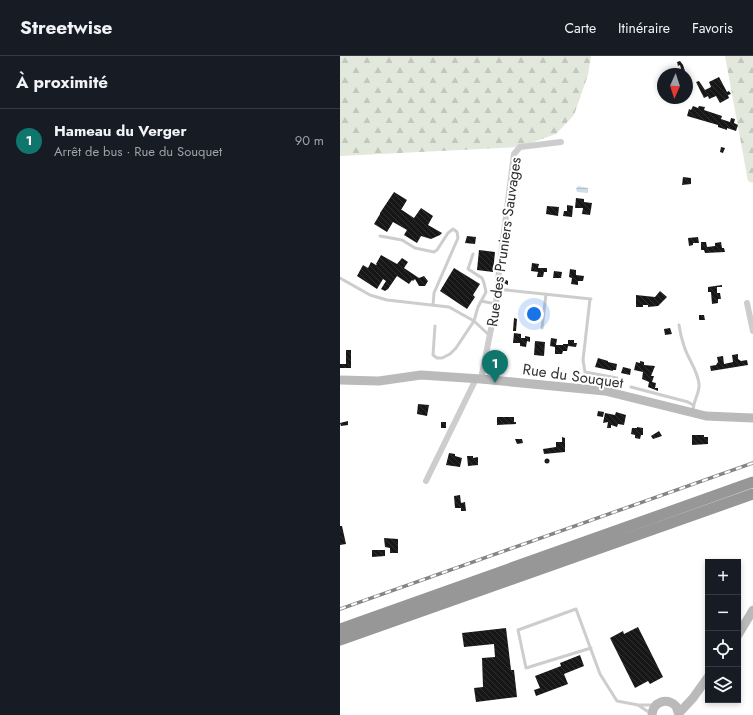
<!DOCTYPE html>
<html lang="fr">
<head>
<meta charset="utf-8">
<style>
	body { margin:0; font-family:Jost,sans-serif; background:#242831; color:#f1f3f6 }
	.controls { position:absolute; right:12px; bottom:12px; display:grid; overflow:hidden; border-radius:0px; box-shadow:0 2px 6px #0003 }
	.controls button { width:36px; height:36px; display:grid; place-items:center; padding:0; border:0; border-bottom:1px solid #363941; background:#171b24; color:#f1f3f6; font:20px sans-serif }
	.compass { position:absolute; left:317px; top:12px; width:36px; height:36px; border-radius:50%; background:#171b24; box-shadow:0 2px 6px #0003; rotate:183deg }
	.you { position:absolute; left:194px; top:258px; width:14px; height:14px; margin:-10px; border:3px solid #fff; border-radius:50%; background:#1a73e8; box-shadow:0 0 0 6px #1a73e833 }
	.badge { display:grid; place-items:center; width:26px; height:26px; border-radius:50%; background:#0f766e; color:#fff; font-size:13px; font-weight:700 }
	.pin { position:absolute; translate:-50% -33px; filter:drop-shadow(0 1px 2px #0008) }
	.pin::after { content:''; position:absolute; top:21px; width:14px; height:12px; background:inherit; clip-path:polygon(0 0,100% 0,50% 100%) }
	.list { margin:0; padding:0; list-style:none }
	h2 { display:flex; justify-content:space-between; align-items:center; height:52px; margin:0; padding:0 16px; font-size:17px }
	h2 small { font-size:13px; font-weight:400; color:#9ea1a6 }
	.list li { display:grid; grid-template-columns:26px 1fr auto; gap:12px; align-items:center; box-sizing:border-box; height:64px; padding:0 16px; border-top:1px solid #363941 }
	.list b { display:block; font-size:15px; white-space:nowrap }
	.list p { margin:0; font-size:13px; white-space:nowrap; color:#9ea1a6 }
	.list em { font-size:13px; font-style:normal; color:#9ea1a6 }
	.icon { flex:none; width:22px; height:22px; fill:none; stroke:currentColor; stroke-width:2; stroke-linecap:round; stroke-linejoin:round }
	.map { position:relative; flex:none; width:413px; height:659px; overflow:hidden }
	header { display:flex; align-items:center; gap:24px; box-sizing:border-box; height:56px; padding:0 20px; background:#171b24; border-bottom:1px solid #363941 }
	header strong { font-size:19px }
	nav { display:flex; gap:22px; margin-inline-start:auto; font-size:14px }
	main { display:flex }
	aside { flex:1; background:#171b24 }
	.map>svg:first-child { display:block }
	.forest { fill:url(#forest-firs) }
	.water { fill:url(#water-rules) }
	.building { fill:url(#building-back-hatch) }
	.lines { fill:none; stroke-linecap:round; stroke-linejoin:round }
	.lane { stroke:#cdcdcd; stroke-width:3 }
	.street { stroke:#cdcdcd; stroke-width:6 }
	.secondary { stroke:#bababa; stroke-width:9 }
	.highway { stroke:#979797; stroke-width:11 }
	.rail-casing { stroke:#858585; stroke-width:3.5 }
	.rail { stroke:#fff; stroke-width:2; stroke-dasharray:6; stroke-linecap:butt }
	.labels { text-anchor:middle; stroke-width:4; stroke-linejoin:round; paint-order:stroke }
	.street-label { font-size:15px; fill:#303030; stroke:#fff }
</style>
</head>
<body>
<header>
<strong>Streetwise</strong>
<nav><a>Carte</a><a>Itinéraire</a><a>Favoris</a></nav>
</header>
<main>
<aside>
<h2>À proximité<small></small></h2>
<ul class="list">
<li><span class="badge">1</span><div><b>Hameau du Verger</b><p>Arrêt de bus · Rue du Souquet</p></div><em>90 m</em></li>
</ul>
</aside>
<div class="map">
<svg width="413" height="659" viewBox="0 0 413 659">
	<defs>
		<pattern id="forest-firs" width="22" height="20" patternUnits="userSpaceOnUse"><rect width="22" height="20" fill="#e3e8dd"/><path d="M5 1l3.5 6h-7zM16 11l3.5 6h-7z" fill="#c3c7be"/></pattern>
		<pattern id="water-rules" width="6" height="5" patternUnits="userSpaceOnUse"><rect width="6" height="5" fill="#cedfe8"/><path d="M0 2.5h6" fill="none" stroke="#b1c0c7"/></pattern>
		<pattern id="building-back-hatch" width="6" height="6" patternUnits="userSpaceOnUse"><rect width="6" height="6" fill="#171717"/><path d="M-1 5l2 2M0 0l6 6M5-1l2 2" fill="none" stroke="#303030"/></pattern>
	</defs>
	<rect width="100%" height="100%" fill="#fff"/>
	<path class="forest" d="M0 0H251L248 19 234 59 216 78 179 91 0 100Z
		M385 0H413V127L408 125Z"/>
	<path class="water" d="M238 130 248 132V137L237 136 236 133Z"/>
	<path class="building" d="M340 5 343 9 346 18H339L342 17 340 9 338 10 337 6Z
		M379 21 387 36 389 35 391 38 388 39 389 42 380 47 376 40 369 43 368 40 364 42 356 26 359 25 365 34 371 31 369 26Z
		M353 50 358 52 359 50 365 51 364 54 382 60 381 63 390 66 391 62 395 63 394 67 398 69 396 75 387 72V74L378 71V69L347 60 349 53 351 54Z
		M381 91 385 92 383 97 380 96Z
		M343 121 351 122V128L342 129Z
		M54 136 67 144 61 154H62L74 162 81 152 93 160 88 169 102 177 100 179 91 183 81 180 77 187 64 179 67 174 53 166 47 176 34 168 40 158V157Z
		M236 142 244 143V146L252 147 250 159 242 158 243 152H235Z
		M227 149 233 150 232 161 223 160 224 155H227Z
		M207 150 219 151 218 160 206 158Z
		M127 180 136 181 135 188 125 187Z
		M358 181 359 187H353V189L349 190 348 182Z
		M361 186H366L367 191 375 190V187L381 186 382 192H384L385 196 365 197 364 194H361Z
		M139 194 155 196 153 216 137 214Z
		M41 199 57 208 62 202 68 206 64 212 79 222 84 220 88 225 85 230H79L75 223 73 225 72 224 69 228 57 220 48 233 45 235 41 233 46 225 43 223 37 233 17 220 23 209 28 212 31 206 36 209 37 208H36Z
		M192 207 199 208 198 212H207V216H204L203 221H197L198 216 191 215Z
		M114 212 140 228 133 239 135 241 127 253 100 235Z
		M230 213 236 214V219L244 220 243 225H238V229L231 228 232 222 229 221Z
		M214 215 222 216 221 222H213Z
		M164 223 168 225V229L164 227Z
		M382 229V231H377V237H380L381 243H378V247L372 248 371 236H368V231Z
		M320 235 327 241 318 250 308 251V249H303V251H296V239L315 241Z
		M359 259H364L365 264H359Z
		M174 262 177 263 176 275H173Z
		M330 272 332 278 325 279 324 273Z
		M174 277 181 278V282H185V280L190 281V286L187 285 186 291 180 290V287H173Z
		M211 282 217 283 216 289H223V288H228V284H234V287H237L236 291 228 290 227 295H223L222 298H215V291L210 290Z
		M195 285 205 286 204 300 194 299Z
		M6 294H11V312H0V308H6Z
		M398 298V303L401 305 407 304 408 309 371 315 370 310 376 309 378 306 377 301 383 300 384 308 393 306 392 299Z
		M258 302 268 305V306L277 308 276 314H273V315L255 311Z
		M300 305 304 306V309L315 310 311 320H314L312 326 316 327 315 332H318V335L308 331 309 326 302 323 303 316 294 314 296 306 300 307Z
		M283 311 291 313 290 319 281 317Z
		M182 316 197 318V319L182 318Z
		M78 348 89 349 87 360 77 358Z
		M258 355 264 356 263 361 257 360Z
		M276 356 286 359 284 369 278 368 277 371 271 369V372H267L268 366 263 367 265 357 275 359Z
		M157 361H174V366H176V368L157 369Z
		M8 365V369L1 370 0 367Z
		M101 366H106V372H101Z
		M297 371 303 372V379H301L300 383 295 382V379L291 378 292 372H297Z
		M319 375 322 380 313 383 311 380Z
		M352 379H364V381H368V388L352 389Z
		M222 381 225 382V396L204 398 203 393 216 391V386H222Z
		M175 383H182L183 387 177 388Z
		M109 397 115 398V400L122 402 120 411 106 409Z
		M127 400H133V402L138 401V409L128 410Z
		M204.5 405a2.5 2.5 0 1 1 5 0a2.5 2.5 0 1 1-5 0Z
		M120 439 121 447 125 446 126 455H121V452H115L114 440Z
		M0 470H2L6 488 0 489Z
		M44 482 58 483V497H50V492L45 491Z
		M32 494H45V500L32 501Z
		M298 571 323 621 310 628 308 625 295 632 270 582 283 575 284 578Z
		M166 572 171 614H174L177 641 136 646 134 632 143 631 142 602 155 601 154 588 124 591 122 577Z
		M240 599 244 610 224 618 228 628 196 640 194 634 200 632 195 620 221 610 220 607Z"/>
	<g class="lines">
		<path class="lane" d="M40 180 62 184 75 192 94 196 97 194 108 177 113 173 117 176 118 182 94 237 93 249
			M0 222 30 239 47 244 109 251 134 265 149 279
			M157 233 251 243
			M250 243 243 304 245 316 277 322
			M141 245 156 248
			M339 269C340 276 342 284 344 290 348 303 358 315 359 328 360 337 353 345 353 355
			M95 270 93 299 97 302H102L110 298 116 292 134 265 138 251 146 236 144 227 142 222 128 213 133 198
			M202 272 206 238
			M291 331 348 346 353 349
			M251 592 186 612 178 574 236 553 260 618 277 645 298 649
			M310 657 298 649H314"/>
		<path class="street" d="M407 247 413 275
			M141 323 156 248 159 215 174 98 180 91 221 86
			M86 425 134 327 135 322"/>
		<path class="secondary" d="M0 324 39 325 81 319 141 323 265 335 366 360 413 362
			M398 579 413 554
			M339 657 353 642 368 621
			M312 659C313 646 326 641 336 650L339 659"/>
		<path class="highway" d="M0 573 413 426
			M0 584 413 438"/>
		<defs>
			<path id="rail" d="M0 553 413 407"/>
		</defs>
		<use href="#rail" class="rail-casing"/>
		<use href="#rail" class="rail"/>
	</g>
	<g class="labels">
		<g class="street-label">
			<text transform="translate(164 186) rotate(-82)" y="5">Rue des Pruniers Sauvages</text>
			<text transform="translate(233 320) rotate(8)" y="5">Rue du Souquet</text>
		</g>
	</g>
</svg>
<div class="controls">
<button>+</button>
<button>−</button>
<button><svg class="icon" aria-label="locate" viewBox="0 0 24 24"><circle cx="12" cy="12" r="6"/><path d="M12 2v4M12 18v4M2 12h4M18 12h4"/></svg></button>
<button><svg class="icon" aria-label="layers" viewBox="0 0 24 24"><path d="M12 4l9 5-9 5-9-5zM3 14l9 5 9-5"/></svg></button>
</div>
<svg class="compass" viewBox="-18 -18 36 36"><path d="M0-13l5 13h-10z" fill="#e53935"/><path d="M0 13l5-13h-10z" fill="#9ea1a6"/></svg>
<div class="you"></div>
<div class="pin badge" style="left:155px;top:327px">1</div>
</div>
</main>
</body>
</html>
